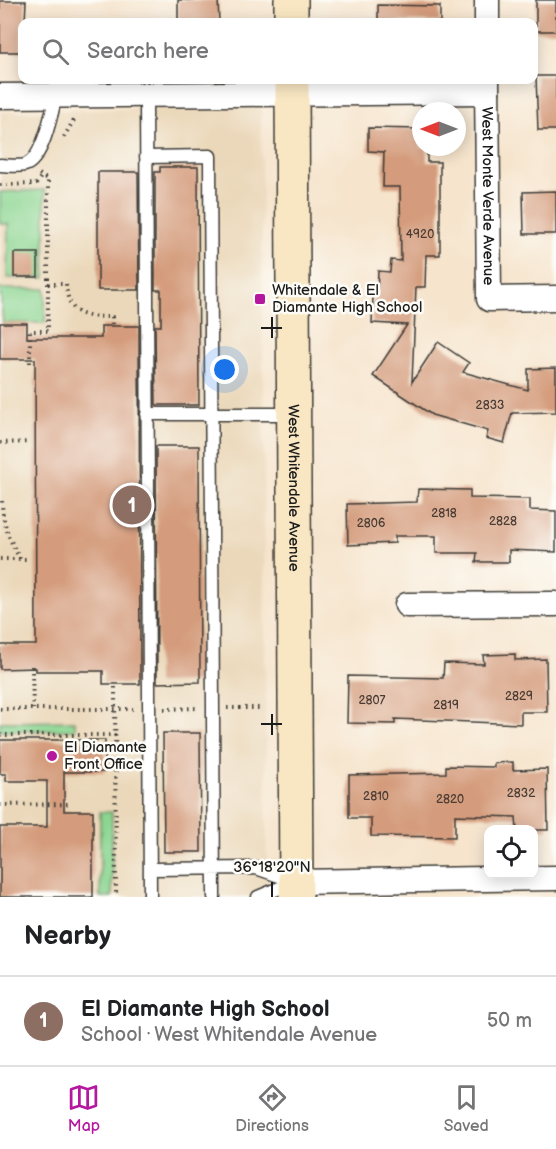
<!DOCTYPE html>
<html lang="en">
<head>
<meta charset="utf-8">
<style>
	body { margin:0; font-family:"Balsamiq Sans",sans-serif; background:#f2f2f2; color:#202124 }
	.controls { position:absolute; right:18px; bottom:18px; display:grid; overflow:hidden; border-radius:12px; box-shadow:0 3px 15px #0003 }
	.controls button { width:54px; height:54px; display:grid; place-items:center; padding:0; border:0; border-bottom:2px solid #e0e0e0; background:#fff; color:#202124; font:30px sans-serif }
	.compass { position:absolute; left:412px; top:102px; width:54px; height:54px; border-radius:50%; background:#fff; box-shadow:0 3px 15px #0003; rotate:270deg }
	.you { position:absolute; left:225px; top:370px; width:21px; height:21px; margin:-15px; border:4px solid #fff; border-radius:50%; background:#1a73e8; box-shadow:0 0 0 9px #1a73e833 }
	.badge { display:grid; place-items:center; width:39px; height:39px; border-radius:50%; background:#b5179e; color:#fff; font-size:20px; font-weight:700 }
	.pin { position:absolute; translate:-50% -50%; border:3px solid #fff; box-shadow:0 2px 6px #0006 }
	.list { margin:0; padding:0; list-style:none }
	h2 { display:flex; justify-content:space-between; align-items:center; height:78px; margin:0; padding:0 24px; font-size:26px }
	h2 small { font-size:20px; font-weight:400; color:#757577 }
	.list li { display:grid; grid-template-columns:39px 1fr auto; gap:18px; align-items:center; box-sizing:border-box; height:90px; padding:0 24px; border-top:2px solid #e0e0e0 }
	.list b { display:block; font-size:22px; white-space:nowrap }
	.list p { margin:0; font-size:20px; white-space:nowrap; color:#757577 }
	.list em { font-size:20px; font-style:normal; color:#757577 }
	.icon { flex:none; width:33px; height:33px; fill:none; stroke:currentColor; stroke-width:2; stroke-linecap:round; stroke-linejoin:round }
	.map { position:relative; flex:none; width:556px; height:897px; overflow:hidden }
	.search { position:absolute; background:#fff; box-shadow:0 3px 15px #0003; left:18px; right:18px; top:18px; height:66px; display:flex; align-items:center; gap:15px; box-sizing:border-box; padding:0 21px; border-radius:12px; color:#757577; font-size:22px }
	.sheet { height:168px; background:#fff }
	nav { display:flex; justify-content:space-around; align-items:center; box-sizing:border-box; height:84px; border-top:2px solid #e0e0e0; background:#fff; font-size:16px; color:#757577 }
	nav a { display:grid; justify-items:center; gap:3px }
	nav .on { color:#b5179e }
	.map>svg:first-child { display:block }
	.built { fill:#ebd8ba }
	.grass { fill:url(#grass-tufts); stroke:#547856; stroke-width:1.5 }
	.garden { fill:#8bd591; stroke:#547856; stroke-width:1.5 }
	.building { fill:#d49b7c }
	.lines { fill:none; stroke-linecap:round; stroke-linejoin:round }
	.lane-casing { stroke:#3d3a36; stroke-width:15 }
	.street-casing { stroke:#3d3a36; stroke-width:27 }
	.secondary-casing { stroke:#3d3a36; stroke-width:36 }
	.path { stroke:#3d3a36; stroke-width:4; stroke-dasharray:1.5 4.5; stroke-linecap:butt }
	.lane { stroke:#fff; stroke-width:12 }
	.street { stroke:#fff; stroke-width:24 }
	.secondary { stroke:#f9e7c3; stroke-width:33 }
	.ticks { fill:none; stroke:#1c1c1c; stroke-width:2 }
	.poi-dot { fill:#b5179e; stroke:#fdfcf7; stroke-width:2 }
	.labels { text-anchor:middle; stroke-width:5; stroke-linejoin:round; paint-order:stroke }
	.number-label { font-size:12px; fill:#4a3c34 }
	.street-label { font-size:15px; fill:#1c1c1c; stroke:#fdfcf7 }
	.poi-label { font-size:15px; fill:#1c1c1c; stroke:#fdfcf7; text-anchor:start }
	.ticks-label { font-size:15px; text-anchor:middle; fill:#1c1c1c; stroke:#fdfcf7; stroke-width:5; stroke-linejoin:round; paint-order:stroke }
</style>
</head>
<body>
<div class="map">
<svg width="556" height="897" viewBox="0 0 556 897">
	<defs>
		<pattern id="grass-tufts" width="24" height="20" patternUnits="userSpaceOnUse" patternTransform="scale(1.5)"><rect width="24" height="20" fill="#8bd591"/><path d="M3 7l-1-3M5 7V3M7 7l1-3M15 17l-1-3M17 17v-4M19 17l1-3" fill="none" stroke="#77b67c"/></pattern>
	</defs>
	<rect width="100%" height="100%" fill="#fdfcf7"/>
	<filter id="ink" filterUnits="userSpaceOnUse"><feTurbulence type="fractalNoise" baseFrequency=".0167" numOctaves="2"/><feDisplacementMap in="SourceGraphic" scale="12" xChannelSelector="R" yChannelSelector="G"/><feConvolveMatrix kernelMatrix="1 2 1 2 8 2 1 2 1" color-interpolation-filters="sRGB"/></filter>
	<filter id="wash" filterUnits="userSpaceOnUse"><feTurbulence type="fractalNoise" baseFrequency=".008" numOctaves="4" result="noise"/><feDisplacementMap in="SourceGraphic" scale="24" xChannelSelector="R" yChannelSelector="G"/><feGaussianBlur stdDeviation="1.35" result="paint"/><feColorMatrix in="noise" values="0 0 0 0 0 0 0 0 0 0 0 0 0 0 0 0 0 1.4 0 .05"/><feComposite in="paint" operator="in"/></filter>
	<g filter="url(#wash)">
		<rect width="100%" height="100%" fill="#f6e4cc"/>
		<path class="built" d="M261 107 267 897H0V112Z"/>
		<path class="grass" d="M100 812H112V897H100Z"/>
		<path class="garden" d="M45 190V278H7L8 224H0V192Z
			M0 289H45V323H3Z
			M75 721V730L0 731V722Z"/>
		<g id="blocks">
			<path class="building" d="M178 0H218L219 22H178Z
				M536 0H556V31H536Z
				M0 1H26L25 22H22V52H0Z
				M378 5 440 6V22H378Z
				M536 76H556V130H538Z
				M368 128 421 129V147H427V162H440V255H426L425 287H416L412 382 438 342 469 363 463 372 528 390V369L556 368V412L512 413 504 443 486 438 488 431 432 415 373 376 407 325 372 323 373 295H377L378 271 390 272 391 260 401 261 400 187H383L384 152 368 151Z
				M160 167H198L199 405H156L155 326H161V290H155V172H160Z
				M98 172H138L139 290H98Z
				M556 191V234H524L523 192Z
				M14 253H38V277H14Z
				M0 323H27V338H101V326H139L140 684H103V671H36V668L0 669V645H36L35 359H0Z
				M156 446H199L200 682 157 683Z
				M418 489 470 490V498L530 499V510L556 511V552L509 550V562H476L477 553H436V536H395V543L348 545 347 504 417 502Z
				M515 654V660L546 659 547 712H521V724L395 719V724L347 723 348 676 443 678 444 663 484 664 483 655Z
				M163 733H200L201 852H164Z
				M0 740H105V772H64V811H93V897H0V827H47V781H6V774H0Z
				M513 762V770L547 769 548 830H517L516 817 455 815V837L371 836V818H349V775L446 773V766L494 767V763Z"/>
		</g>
	</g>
	<g filter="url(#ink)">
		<use href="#blocks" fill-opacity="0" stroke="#3d3a36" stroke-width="1.5"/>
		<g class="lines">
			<defs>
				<path id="lane" d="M146 95 150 897
					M146 157 210 156 214 897
					M0 165C7 165 17 167 25 165 43 160 52 112 56 95
					M147 414H293
					M150 869 256 868 294 881
					M258 897 294 882"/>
				<g id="street">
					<path d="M487 0V22"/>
					<path id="s1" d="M487 80 489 299 556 298"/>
					<path d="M0 96 487 92"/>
					<path d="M407 605 556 604"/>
					<path d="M295 882 556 878"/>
				</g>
				<g id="secondary">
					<path d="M291 0V22"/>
					<path id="s2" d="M292 80 296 897"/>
				</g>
			</defs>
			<use href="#lane" class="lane-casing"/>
			<use href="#street" class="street-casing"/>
			<use href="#secondary" class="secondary-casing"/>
			<path class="path" d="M64 137 75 118
				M0 185 36 184 42 175
				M48 284H66C68 316 84 317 112 317V326
				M30 363V331H48V180L39 174
				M0 443 30 442
				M2 501C2 523 10 541 20 559
				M0 559H30
				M32 666 33 709
				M115 687 116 897
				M227 708H259
				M0 709H133
				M164 709 199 708
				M0 735H116
				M0 805 71 804"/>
			<use href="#lane" class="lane"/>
			<use href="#street" class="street"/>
			<use href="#secondary" class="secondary"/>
		</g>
	</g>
	<path class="ticks" d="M272 317V338M261 328H282M272 714V735M261 724H282M272 882V897"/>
	<g class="poi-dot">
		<rect x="254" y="293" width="12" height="12" rx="3"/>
		<circle cx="52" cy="756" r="6"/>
	</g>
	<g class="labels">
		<g class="number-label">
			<text x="420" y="238">4920</text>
			<text x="490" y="409">2833</text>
			<text x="444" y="517">2818</text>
			<text x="503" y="525">2828</text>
			<text x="371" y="527">2806</text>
			<text x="519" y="700">2829</text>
			<text x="372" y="704">2807</text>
			<text x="446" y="709">2819</text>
			<text x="521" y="797">2832</text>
			<text x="376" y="800">2810</text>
			<text x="450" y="803">2820</text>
		</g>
		<g class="street-label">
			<text dy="5" stroke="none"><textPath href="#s1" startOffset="116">West Monte Verde Avenue</textPath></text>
			<text dy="5" stroke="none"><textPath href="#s2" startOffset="408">West Whitendale Avenue</textPath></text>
		</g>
		<g class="poi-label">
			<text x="272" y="295">Whitendale &amp; El<tspan x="272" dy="17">Diamante High School</tspan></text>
			<text x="64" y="752">El Diamante<tspan x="64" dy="17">Front Office</tspan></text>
		</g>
	</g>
	<g class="ticks-label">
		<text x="272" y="872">36°18'20"N</text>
	</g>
</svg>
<div class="controls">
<button><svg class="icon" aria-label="locate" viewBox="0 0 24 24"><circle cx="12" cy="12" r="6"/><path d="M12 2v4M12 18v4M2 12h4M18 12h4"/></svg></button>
</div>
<svg class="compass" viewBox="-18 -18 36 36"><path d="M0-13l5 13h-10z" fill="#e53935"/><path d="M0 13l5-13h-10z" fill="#757577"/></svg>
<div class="you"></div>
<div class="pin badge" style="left:132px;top:505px;background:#8d6e63">1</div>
<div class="search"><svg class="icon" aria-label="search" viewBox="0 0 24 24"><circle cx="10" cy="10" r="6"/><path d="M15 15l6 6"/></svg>Search here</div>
</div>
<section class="sheet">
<h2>Nearby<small></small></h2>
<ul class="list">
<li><span class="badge" style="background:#8d6e63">1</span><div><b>El Diamante High School</b><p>School · West Whitendale Avenue</p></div><em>50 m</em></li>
</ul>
</section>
<nav>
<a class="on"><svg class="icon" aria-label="map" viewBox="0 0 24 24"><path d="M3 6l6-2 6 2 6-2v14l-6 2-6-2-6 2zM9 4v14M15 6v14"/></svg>Map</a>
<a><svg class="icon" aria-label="directions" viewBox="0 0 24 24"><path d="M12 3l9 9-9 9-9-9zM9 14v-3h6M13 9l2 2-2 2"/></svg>Directions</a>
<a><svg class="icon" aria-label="saved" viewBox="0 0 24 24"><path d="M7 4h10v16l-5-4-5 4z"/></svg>Saved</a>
</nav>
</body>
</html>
